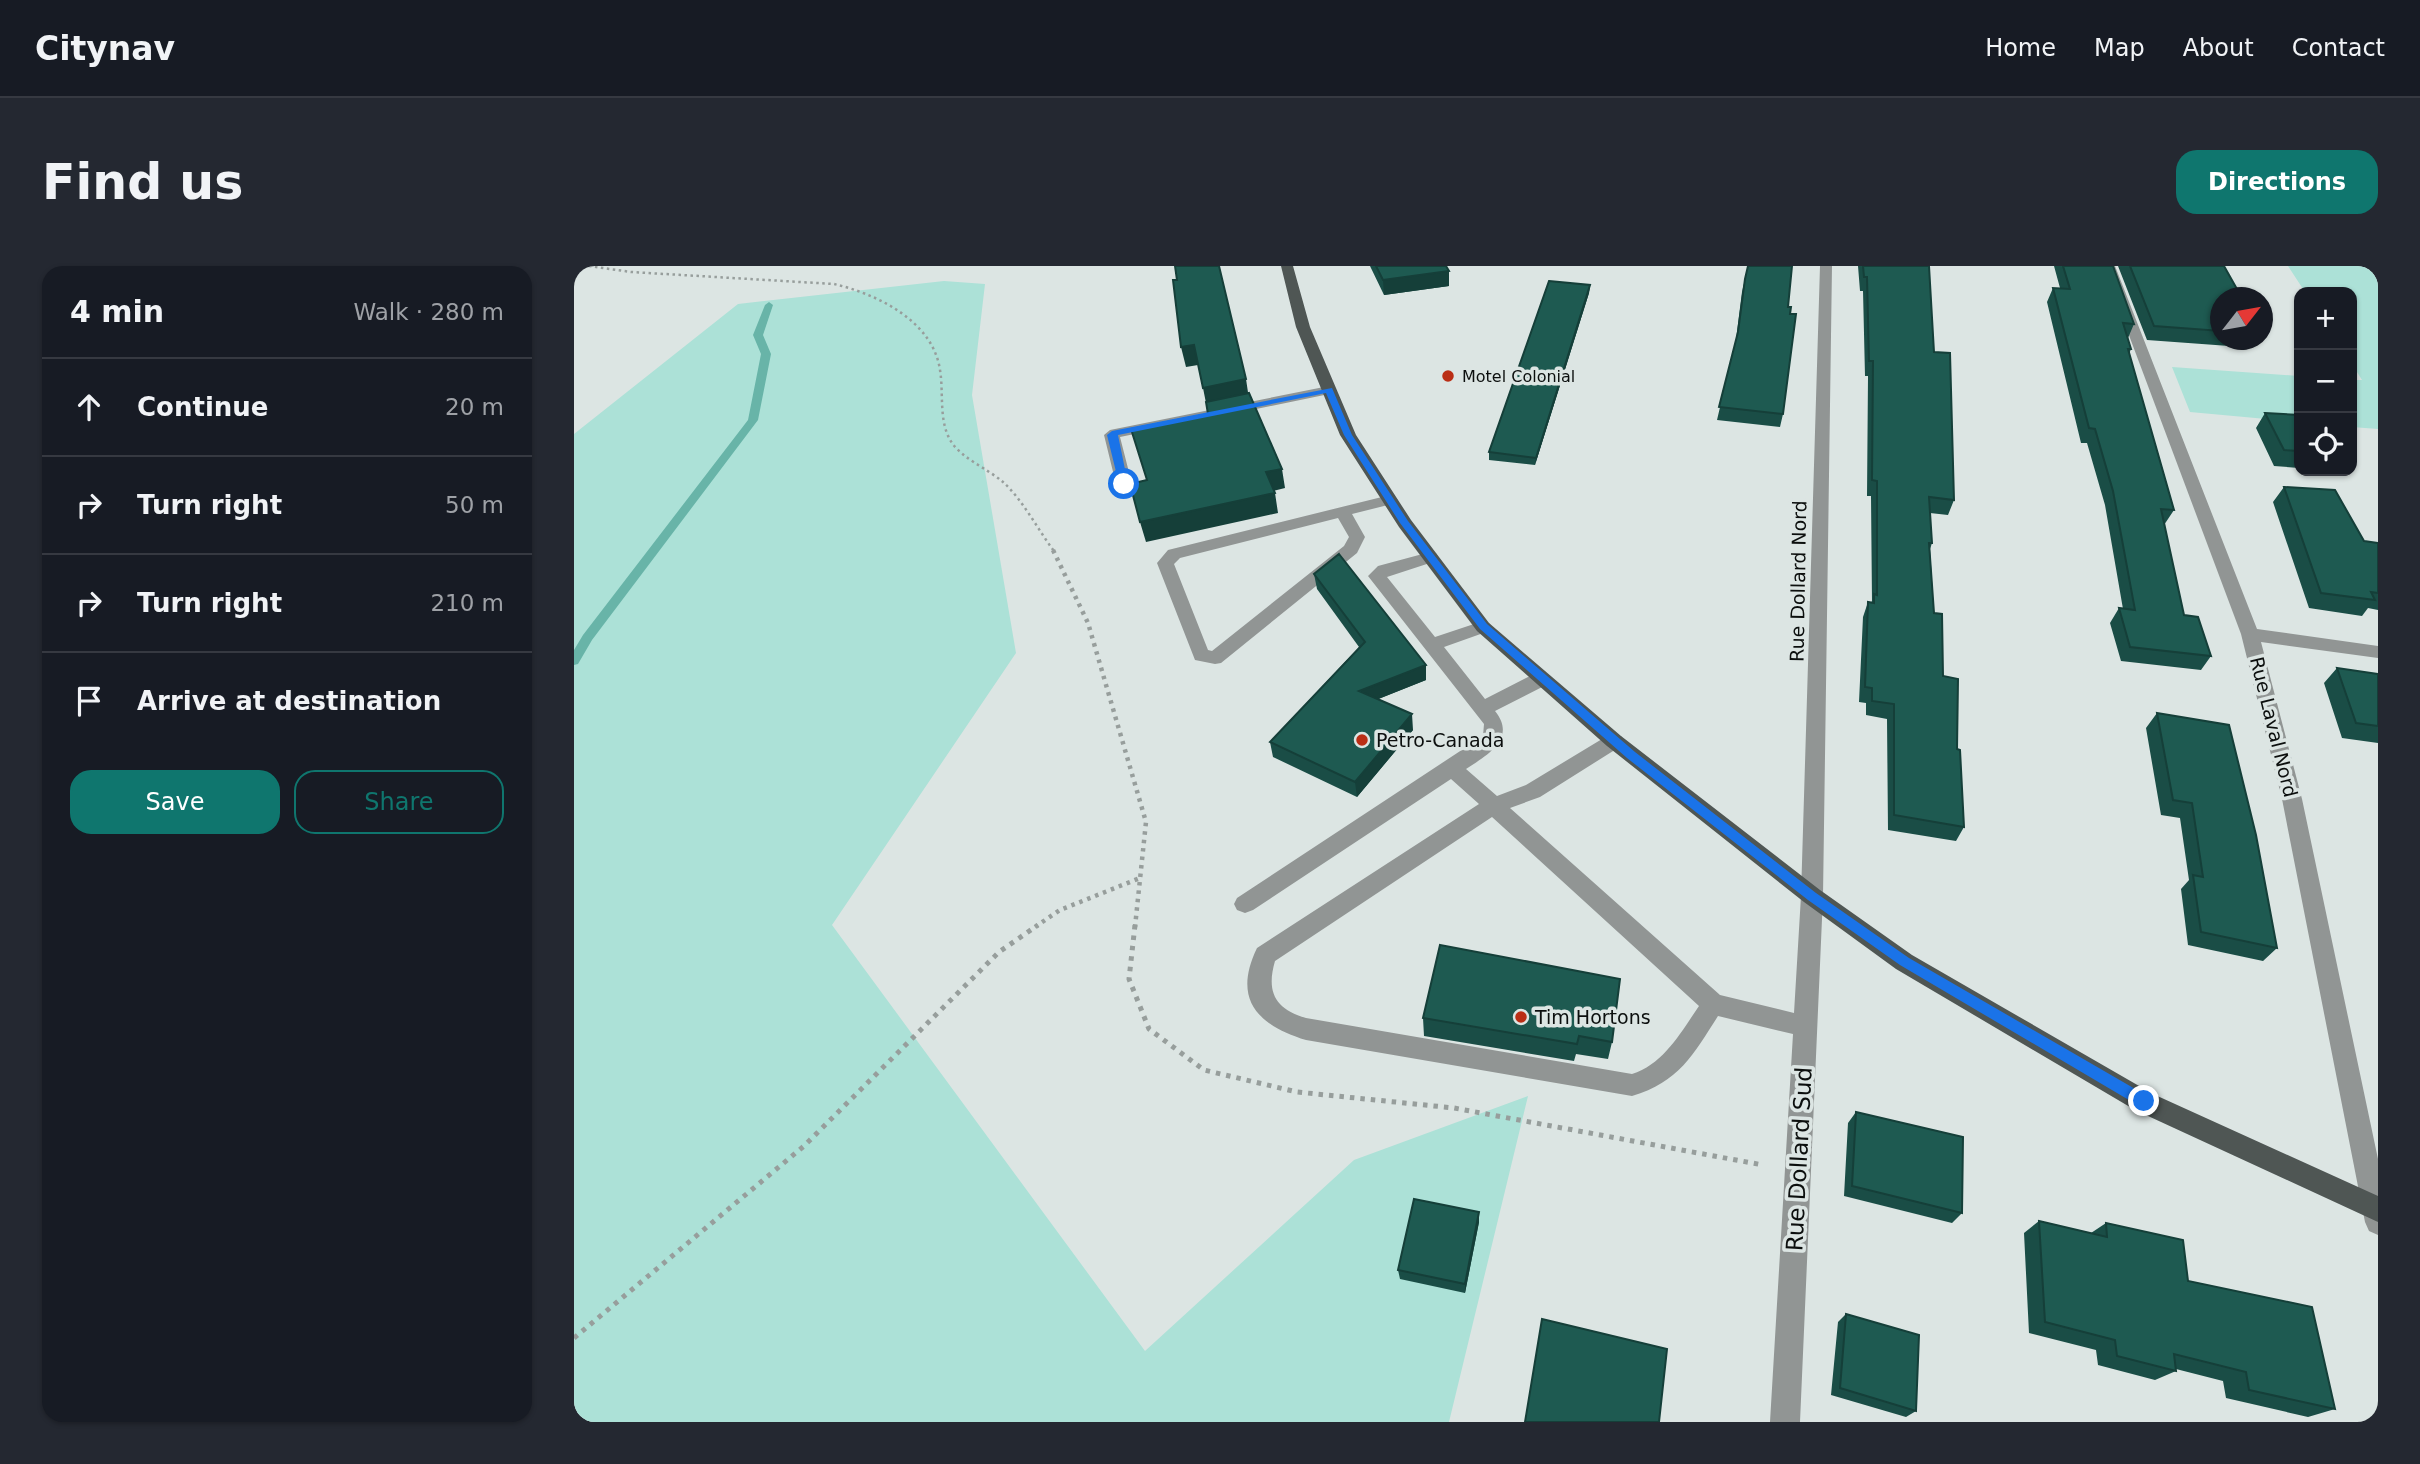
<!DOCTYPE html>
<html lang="en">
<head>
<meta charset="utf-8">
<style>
	body { margin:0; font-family:"DejaVu Sans",sans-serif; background:#242831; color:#f1f3f6 }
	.controls { position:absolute; right:21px; top:21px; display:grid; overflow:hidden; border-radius:14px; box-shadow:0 2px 5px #0004 }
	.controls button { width:63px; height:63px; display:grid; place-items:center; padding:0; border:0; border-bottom:2px solid #363941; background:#171b24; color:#f1f3f6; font:35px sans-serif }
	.compass { position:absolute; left:1636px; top:21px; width:63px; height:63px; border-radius:50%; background:#171b24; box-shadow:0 2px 5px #0004; rotate:59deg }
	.stop { position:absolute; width:21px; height:21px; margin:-16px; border:5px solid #1a73e8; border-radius:50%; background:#fff }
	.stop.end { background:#1a73e8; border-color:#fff; box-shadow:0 2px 7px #0008 }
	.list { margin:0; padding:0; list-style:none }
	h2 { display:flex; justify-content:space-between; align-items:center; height:91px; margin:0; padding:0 28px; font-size:30px }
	h2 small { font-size:23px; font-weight:400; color:#9ea1a6 }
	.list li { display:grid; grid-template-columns:46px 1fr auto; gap:21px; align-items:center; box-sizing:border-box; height:98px; padding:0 28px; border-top:2px solid #363941 }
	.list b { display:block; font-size:26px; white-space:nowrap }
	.list em { font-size:23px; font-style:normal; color:#9ea1a6 }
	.actions { display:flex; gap:14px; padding:21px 28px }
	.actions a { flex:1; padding:16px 0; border:2px solid #0f766e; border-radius:21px; text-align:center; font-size:24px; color:#0f766e }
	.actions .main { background:#0f766e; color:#fff }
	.icon { flex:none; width:38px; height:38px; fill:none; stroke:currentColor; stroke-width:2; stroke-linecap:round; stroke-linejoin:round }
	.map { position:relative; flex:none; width:1804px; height:1156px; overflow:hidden; border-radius:21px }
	header { display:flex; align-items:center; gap:42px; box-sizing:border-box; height:98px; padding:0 35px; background:#171b24; border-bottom:2px solid #363941 }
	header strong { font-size:33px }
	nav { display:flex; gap:38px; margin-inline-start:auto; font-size:24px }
	.intro { display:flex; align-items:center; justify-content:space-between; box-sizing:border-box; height:168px; padding:0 42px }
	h1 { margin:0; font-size:49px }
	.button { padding:18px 32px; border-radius:21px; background:#0f766e; color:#fff; font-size:24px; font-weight:700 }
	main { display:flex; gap:42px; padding:0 42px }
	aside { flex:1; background:#171b24; border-radius:21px; box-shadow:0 2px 5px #0004 }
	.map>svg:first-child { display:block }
	.green { fill:#ace1d7 }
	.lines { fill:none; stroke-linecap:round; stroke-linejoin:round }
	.stream { fill:#68b4a8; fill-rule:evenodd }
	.path-far2 { stroke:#979e9c; stroke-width:2.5; stroke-dasharray:2.5 3.5; stroke-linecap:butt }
	.path-far1 { stroke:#979e9c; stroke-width:4.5; stroke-dasharray:3.5 5; stroke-linecap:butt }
	.path { stroke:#979e9c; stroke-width:5; stroke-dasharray:4.5 6; stroke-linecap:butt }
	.minor { fill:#919594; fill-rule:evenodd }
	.major { fill:#4f5654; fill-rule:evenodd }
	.wall { fill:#1a4d46 }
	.shaded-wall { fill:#153f39 }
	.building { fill:#1e5a51; stroke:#153f39; stroke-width:2 }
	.route { fill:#1a73e8 }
	.poi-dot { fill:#ba2e15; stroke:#dce5e3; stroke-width:2.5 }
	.labels { text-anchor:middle; stroke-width:7; stroke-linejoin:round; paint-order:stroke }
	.far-poi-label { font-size:16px; fill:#0c0f0e; stroke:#dce5e3; text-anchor:start }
	.street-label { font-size:19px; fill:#0c0f0e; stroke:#dce5e3 }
	.poi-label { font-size:19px; fill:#0c0f0e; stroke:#dce5e3; text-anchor:start }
	.near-street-label { font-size:23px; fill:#0c0f0e; stroke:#dce5e3 }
</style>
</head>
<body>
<header>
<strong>Citynav</strong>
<nav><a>Home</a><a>Map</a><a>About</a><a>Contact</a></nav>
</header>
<div class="intro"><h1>Find us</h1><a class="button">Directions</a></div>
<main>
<aside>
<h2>4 min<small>Walk · 280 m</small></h2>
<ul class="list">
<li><svg class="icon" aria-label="ahead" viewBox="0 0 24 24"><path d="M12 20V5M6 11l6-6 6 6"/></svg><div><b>Continue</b></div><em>20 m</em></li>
<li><svg class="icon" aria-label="right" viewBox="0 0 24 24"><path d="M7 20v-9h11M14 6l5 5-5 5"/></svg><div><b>Turn right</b></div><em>50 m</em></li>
<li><svg class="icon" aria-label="right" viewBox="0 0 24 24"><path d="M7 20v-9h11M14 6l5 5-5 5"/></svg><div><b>Turn right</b></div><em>210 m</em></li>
<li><svg class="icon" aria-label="arrive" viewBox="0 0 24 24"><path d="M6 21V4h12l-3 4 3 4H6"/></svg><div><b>Arrive at destination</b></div></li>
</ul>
<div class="actions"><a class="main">Save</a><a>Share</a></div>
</aside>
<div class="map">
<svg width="1804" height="1156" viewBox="0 0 1804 1156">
	<rect width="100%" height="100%" fill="#dce5e3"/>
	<path class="green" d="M1714 0H1804V163L1778 161V114H1788L1778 98V26H1731Z
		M370 15 411 18 398 129 442 387 258 659 571 1085 780 894 954 830 875 1156H0V168L164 38Z
		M1598 101 1725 110V156L1616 146Z"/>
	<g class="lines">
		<path class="stream" d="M195 36 199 39 189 69 197 88 184 154 18 374 4 398 0 399V384L9 369 174 154 187 88 179 69 191 39Z"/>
		<path class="path-far2" d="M15 0 57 6 260 18C303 28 359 55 366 104 370 128 364 156 378 177 389 193 414 203 429 216 449 234 464 264 480 285"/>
		<path class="path-far1" d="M479 284 514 357 572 556 561 661
			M461 661 486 644 566 612"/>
		<path class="path" d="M561 659 555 713 575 763 630 804 723 826 880 842 1189 899
			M0 1072 230 880 425 686 464 659"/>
		<path class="minor" d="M1246 0H1258L1249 630 1226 1156H1196L1219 768 1144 750C1119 789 1105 816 1058 830L732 774C684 759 658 734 683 682L905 538 877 513 679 644 671 647 663 644 660 638 663 632 909 470 910 458 794 310 804 300 856 286 862 287 864 291 862 295 813 311 861 371 909 355 915 357 918 361 915 365 870 381 911 433 962 407 969 405 978 412 976 417 921 445C943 472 914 489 892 503L923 530 952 519 1033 470H1047L1050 475 1047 480 966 531 936 542 1146 729 1220 747 1227 630ZM918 551 1125 740C1107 766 1090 798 1058 808L732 752C701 743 692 726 701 695Z
			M1529 0H1541L1683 363 1804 380V392L1687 376 1728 533 1804 893V969L1795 965 1791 956 1708 533 1667 368Z
			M755 120 760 121V127L546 171 558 218 550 223 542 218 530 169 536 164Z
			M816 229 824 234 822 237 778 248 791 271 783 287 647 397 641 398 621 394 583 297 594 284ZM764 252 775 271 770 280 638 385 634 384 600 298 606 292Z"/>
		<path class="major" d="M707 0H719L736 61 782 169 837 254 915 357 1047 470 1246 624 1338 689 1579 828 1804 930V956L1561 844 1322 703 1230 636 1033 480 903 365 825 261 766 169 722 61Z"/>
	</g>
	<path class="wall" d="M796 0H872L875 20 810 29Z
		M1174 0 1214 41 1209 148 1206 161 1143 154 1162 73 1168 26Z
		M1284 0H1355L1360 86 1380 234 1374 249 1356 247 1358 277 1356 283 1360 347 1369 410 1383 483 1390 561 1382 575 1314 564 1313 453 1292 449V437L1285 436 1289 351 1294 336 1297 337 1298 335 1297 230H1293L1294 110H1291L1289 25H1286Z
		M1480 0H1539L1560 58 1554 72 1557 83 1555 88 1600 244 1590 259 1610 349 1637 390 1627 404 1547 395 1536 357 1545 342 1549 343 1531 239 1513 177H1507L1473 36 1479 22H1486Z
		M1544 0H1650L1647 32V74H1674L1669 81 1573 74Z
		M1016 19 1015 27 961 199 915 194V186Z
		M1691 147 1725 149V202L1700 200 1682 162Z
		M1710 221 1790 275 1804 277V344L1794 342 1788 350 1735 342 1699 236Z
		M740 308 852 414 804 433 839 464 783 531 699 491 696 476 785 381 743 323Z
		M1763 402 1804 408V477L1768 472 1750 417Z
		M1583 447 1703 682 1689 695 1614 679 1607 623 1615 614 1606 552 1587 549 1572 462Z
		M866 679 1038 776 1034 793 1002 788 1000 795 850 770 849 752Z
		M1282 846 1388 947 1378 957 1270 930 1274 857Z
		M905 946V956L891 1027 826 1013 824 1004Z
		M1465 955 1517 967 1532 957 1614 1015 1761 1143 1734 1151 1652 1132 1649 1115 1602 1103V1105L1581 1114 1524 1099 1522 1084 1455 1067 1450 967Z
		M1272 1048 1342 1145 1332 1151 1257 1129 1264 1056Z"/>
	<path class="shaded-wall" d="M875 5V20L810 29 809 14Z
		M1016 19 1015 27 961 199 962 192Z
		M620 79 624 99 612 101 607 81Z
		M672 113 675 133 633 142 629 122Z
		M708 203 711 222 695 226 692 206Z
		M701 227 704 247 572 276 566 256Z
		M852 399V414L787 440 785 425Z
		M838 448 839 464 783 531 781 516Z
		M905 946V956L891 1027V1018Z"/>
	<path class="building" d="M601 0H645L672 113 629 122 620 79 607 81 599 14H603Z
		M802 0H872L875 5 809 14Z
		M1174 0H1218L1214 41H1217L1216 48H1222L1209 148 1145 141 1164 66 1171 13Z
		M1289 0H1355L1360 86 1376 87 1380 234 1355 231 1358 277H1355L1360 347 1368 348 1369 410 1384 413 1383 483 1386 484 1390 561 1320 549V438L1298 435V422L1291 421 1294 336 1300 337V328L1303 329V215L1298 214 1299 95H1295L1293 11H1290Z
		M1489 0H1539L1560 58 1549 57 1557 83H1554L1600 244 1587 243 1610 349 1624 351 1637 390 1556 381 1545 342 1561 344 1539 225 1521 163 1515 162 1479 22 1496 23Z
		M1556 0H1650L1668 32H1647V65L1580 60Z
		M975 15 1016 19 962 192 915 186Z
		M675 127 708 203 692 206 701 227 566 256 556 218 573 214 557 163 634 148 632 136Z
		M1691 147 1725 149V185L1710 184Z
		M1710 221 1761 224 1790 275 1804 277V327L1797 326 1801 334 1747 327Z
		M765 288 852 399 785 425 838 448 781 516 696 476 791 376 740 308Z
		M1763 402 1804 408V460L1782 457Z
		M1583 447 1655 459 1682 569 1703 682 1627 666 1619 609 1629 611 1618 537 1599 534Z
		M866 679 1046 713 1038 776 1005 770 1003 778 849 752Z
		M1282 846 1389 871 1388 947 1278 920Z
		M840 933 905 946 891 1018 824 1004Z
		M1465 955 1533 971 1532 957 1609 974 1614 1015 1738 1041 1761 1143 1675 1124 1672 1106 1600 1088 1602 1105 1543 1090 1541 1074 1471 1056Z
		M1272 1048 1345 1069 1342 1145 1266 1122Z
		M968 1053 1093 1083 1085 1156H951Z"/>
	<path class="route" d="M758 122 778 169 834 255 913 358 1061 486 1242 627 1335 692 1575 831V840H1565L1326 699 1234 634 1053 492 906 363 826 257 770 169 752 127 544 169 554 218 550 221 545 218 533 169 538 165Z"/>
	<g class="poi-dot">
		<circle cx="874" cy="110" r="7"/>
		<circle cx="788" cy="474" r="7"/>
		<circle cx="947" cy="751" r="7"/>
	</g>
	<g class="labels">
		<g class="far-poi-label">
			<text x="888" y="116">Motel Colonial</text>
		</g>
		<g class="street-label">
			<text transform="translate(1224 315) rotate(-89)" y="7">Rue Dollard Nord</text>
			<text transform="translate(1700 461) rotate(76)" y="7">Rue Laval Nord</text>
		</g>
		<g class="poi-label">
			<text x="802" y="481">Petro-Canada</text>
			<text x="961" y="758">Tim Hortons</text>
		</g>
		<g class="near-street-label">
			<text transform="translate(1225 893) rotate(-87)" y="8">Rue Dollard Sud</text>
		</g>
	</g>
</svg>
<div class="controls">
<button>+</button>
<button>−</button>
<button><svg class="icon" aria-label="locate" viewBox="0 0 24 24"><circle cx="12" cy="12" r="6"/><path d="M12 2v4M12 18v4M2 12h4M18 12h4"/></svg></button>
</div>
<svg class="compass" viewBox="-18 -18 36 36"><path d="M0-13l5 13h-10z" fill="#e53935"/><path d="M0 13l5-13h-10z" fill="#9ea1a6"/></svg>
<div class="stop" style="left:550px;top:218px"></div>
<div class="stop end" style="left:1570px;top:835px"></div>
</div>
</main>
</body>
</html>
